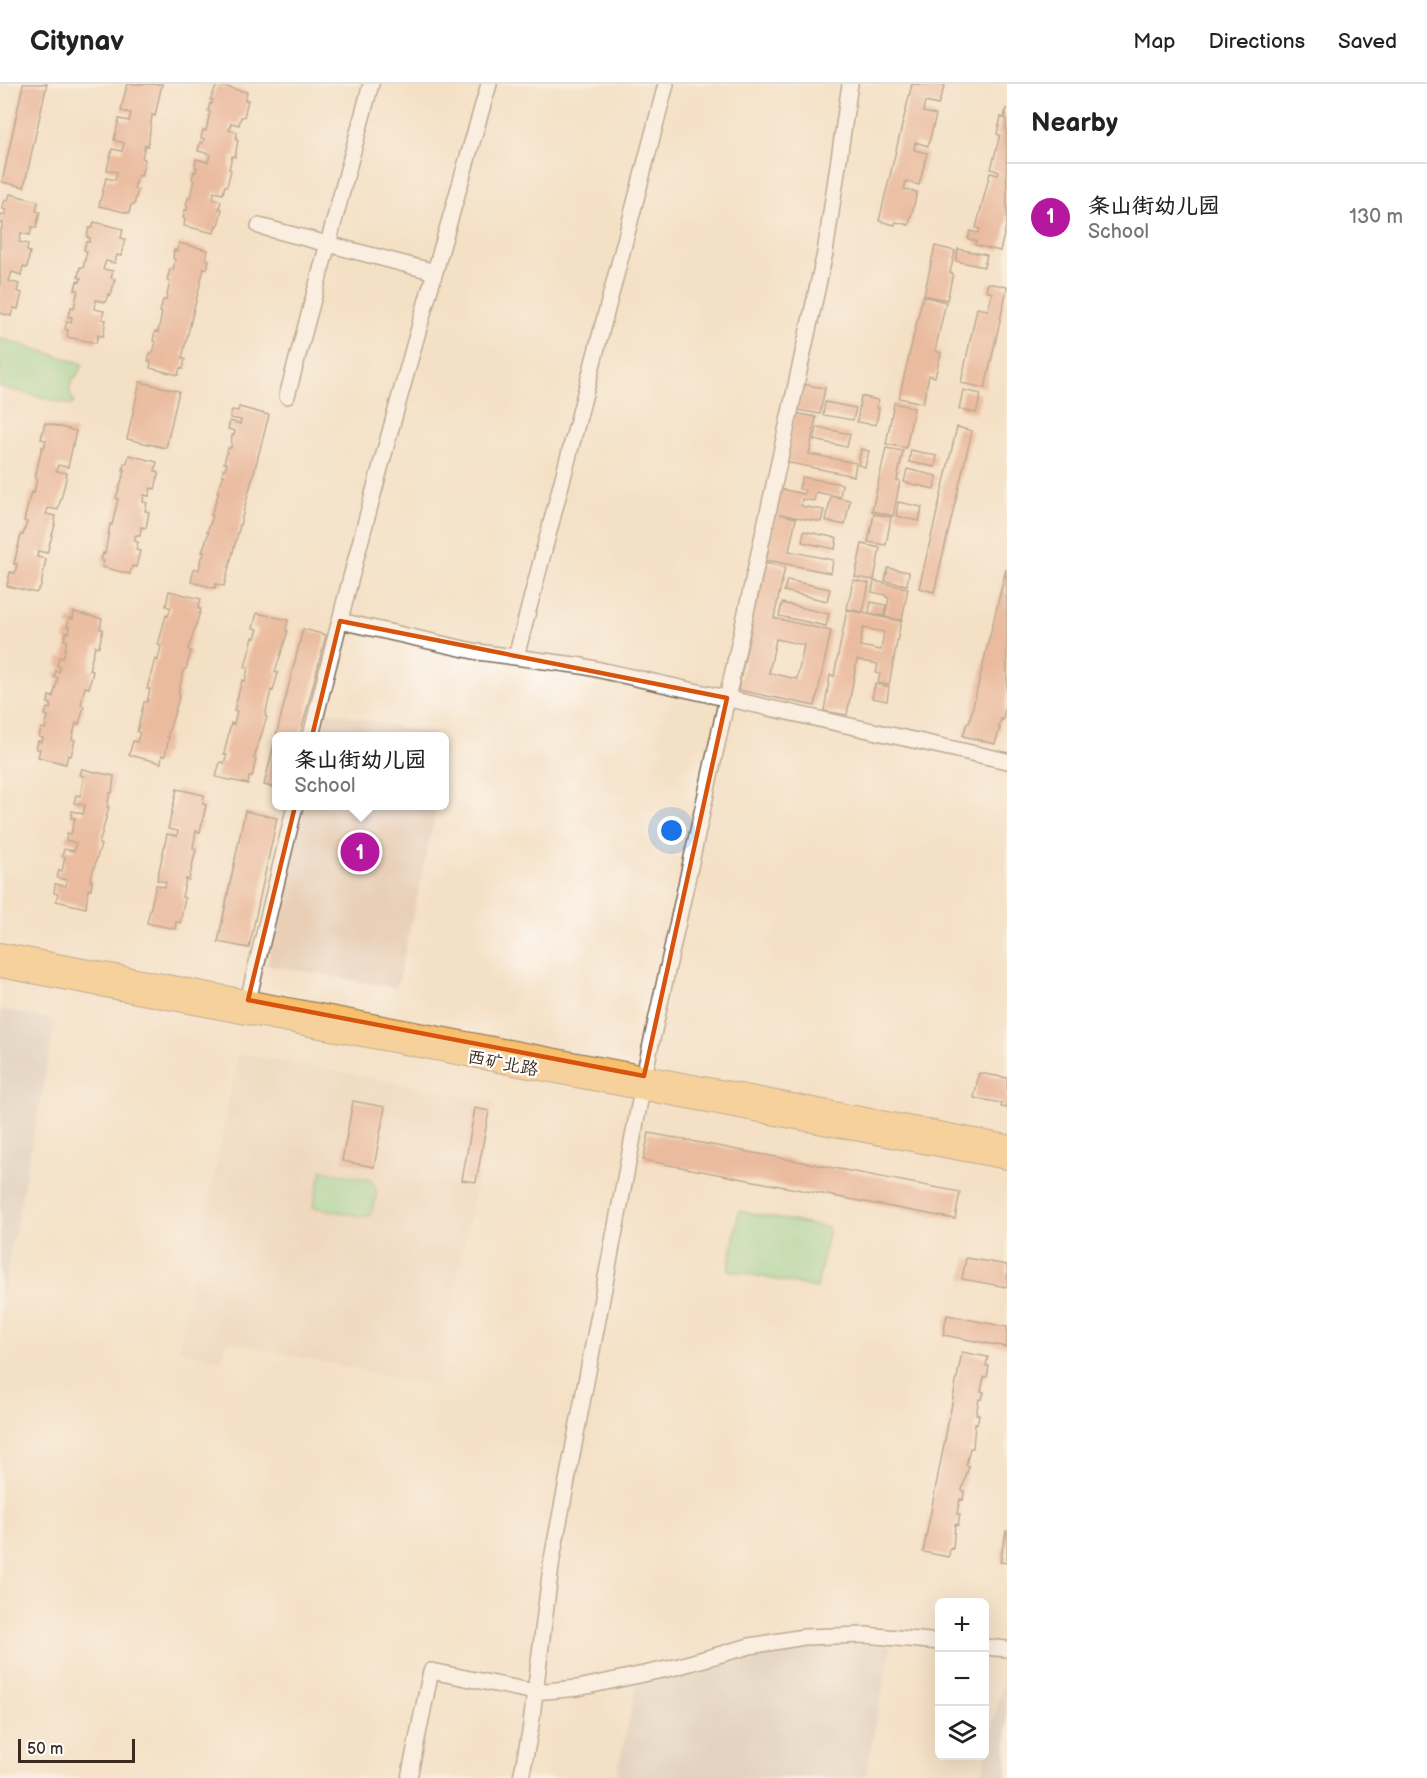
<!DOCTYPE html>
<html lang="en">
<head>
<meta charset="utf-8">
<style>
	body { margin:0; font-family:"Balsamiq Sans","LXGW WenKai TC",sans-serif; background:#f2f2f2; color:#222 }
	.controls { position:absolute; right:18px; bottom:18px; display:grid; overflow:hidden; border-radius:9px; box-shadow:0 6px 24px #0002 }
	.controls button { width:54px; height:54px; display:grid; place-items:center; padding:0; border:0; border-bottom:2px solid #e0e0e0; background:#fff; color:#222; font:30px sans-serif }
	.scale { position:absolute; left:18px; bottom:15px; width:117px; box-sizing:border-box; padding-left:6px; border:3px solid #3b2a1e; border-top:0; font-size:16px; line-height:21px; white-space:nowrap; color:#3b2a1e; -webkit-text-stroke:4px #fff; paint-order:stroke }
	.you { position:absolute; left:672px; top:747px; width:21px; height:21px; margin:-15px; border:4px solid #fff; border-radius:50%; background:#1a73e8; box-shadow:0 0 0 9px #1a73e833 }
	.badge { display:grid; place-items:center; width:39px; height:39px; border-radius:50%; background:#b5179e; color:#fff; font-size:20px; font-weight:700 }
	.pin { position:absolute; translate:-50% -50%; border:3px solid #fff; box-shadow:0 2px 6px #0006 }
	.popup { position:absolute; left:272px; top:648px; width:177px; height:78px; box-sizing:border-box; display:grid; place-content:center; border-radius:9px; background:#fff; filter:drop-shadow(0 2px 4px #0005); font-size:20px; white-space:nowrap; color:#767676 }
	.popup b { font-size:22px; color:#222 }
	.popup::after { content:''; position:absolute; left:50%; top:100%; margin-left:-12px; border:12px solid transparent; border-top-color:#fff }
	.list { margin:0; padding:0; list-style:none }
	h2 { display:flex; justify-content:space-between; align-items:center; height:78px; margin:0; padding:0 24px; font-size:26px }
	h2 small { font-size:20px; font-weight:400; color:#767676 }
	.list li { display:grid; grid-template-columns:39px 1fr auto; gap:18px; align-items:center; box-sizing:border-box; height:108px; padding:0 24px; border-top:2px solid #e0e0e0 }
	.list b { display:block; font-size:22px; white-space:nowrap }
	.list p { margin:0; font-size:20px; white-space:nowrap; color:#767676 }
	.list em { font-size:20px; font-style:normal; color:#767676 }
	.icon { flex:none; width:33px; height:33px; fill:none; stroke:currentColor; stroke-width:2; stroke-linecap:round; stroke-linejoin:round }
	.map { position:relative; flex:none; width:1007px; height:1694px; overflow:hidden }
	header { display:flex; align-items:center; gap:36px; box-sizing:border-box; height:84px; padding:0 30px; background:#fff; border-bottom:2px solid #e0e0e0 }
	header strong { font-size:28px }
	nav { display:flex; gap:33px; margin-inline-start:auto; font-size:21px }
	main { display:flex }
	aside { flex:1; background:#fff }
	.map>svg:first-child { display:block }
	.built { fill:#e8cfb6 }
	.industrial { fill:#cdc2b9 }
	.green { fill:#89d695; stroke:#62805a; stroke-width:1.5 }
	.building { fill:#df8f71; fill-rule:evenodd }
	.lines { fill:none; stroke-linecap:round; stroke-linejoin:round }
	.minor-casing { stroke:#7c6a58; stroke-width:18 }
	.major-casing { stroke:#7c6a58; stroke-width:22 }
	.minor { stroke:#fff; stroke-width:15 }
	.major { stroke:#f8bf6c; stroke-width:20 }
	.marked { fill:none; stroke:#d7540e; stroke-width:4.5; stroke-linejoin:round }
	.labels { text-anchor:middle; stroke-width:4.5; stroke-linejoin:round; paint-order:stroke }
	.street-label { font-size:18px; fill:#3b2a1e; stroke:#fff }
</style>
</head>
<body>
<header>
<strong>Citynav</strong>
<nav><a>Map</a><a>Directions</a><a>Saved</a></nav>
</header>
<main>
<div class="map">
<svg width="1007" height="1694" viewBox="0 0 1007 1694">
	<rect width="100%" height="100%" fill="#fff"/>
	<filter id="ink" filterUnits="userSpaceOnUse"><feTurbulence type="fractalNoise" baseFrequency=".0167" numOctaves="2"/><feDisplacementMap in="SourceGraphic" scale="12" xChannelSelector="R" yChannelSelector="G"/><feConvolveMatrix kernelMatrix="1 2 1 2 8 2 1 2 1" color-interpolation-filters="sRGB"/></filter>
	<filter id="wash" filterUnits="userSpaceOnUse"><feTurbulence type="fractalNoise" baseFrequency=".008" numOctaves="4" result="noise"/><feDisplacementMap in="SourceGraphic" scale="24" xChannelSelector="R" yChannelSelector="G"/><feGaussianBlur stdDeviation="1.35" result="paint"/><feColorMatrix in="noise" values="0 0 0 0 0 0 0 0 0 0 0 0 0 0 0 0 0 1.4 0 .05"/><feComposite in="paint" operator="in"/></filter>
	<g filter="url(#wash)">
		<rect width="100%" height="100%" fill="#f4e0c5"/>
		<path class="built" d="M326 627 441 652H320Z
			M304 722H437L397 904 267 881Z
			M238 969 494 1017 435 1302 227 1257 223 1276 179 1266Z"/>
		<path class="industrial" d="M0 925 56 936 2 1213 0 1212Z
			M814 1559 891 1562 865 1694H616L637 1600Z
			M1006 1582 1007 1694H981Z"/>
		<path class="green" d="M0 254 83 280C78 296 62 298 74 318L71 321 0 303Z
			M322 1086 370 1096C382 1106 374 1118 370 1131L365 1133 313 1123Z
			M739 1127 829 1144 817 1204 728 1186Z"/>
		<g id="blocks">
			<path class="building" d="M23 0H47L24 103 2 98Z
				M127 0H162L155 32 152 31 148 62 145 61 142 74 145 75 141 92 138 91 134 105 138 106 134 121H131L129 129 99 122 106 94 115 96 117 88 107 86 112 65 122 67 124 59 114 56 119 35 129 37 131 29 121 27Z
				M912 0H945L938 21 925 18 923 28 936 31 928 62 915 58 914 66 927 69 919 101 906 97 904 105 917 108 909 141 896 138 895 141 879 137Z
				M217 1 247 8 245 16H248L244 33H241L239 41 231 39 229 46 237 48 236 56H238L235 73 232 72 229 85 231 86 227 102H225L223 110 214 108 213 115 221 117 219 125H222L218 142 216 141 214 149 184 142 185 134H183L185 126H187L188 122H186L188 114H190L194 96 192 95 194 87 196 88 197 84 195 83 196 75 208 78 210 70 198 67 200 58 203 59 204 55 201 54 203 46 206 47 210 28 208 27 210 19 212 20 213 16H210Z
				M1006 24 1007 138 1000 167 975 161 976 157 968 155 970 147 978 149 980 145 976 144 990 89 998 91 999 88 991 85 1000 51 997 50 1001 33 1004 34Z
				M10 110 38 117 36 127 40 128 36 144 32 143 30 151 21 149 19 158 28 160 27 167 30 168 27 184 23 183 21 191 12 188 9 197 19 200 17 207 22 209 18 225 13 224 11 232 0 229V150L3 139H0V136L1 130 5 131 6 126 2 125 5 116 8 117Z
				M94 138 123 145 121 154 125 155 121 172 117 171 115 179 106 177 103 185 113 187 111 194 115 195 111 211 108 210 106 218 96 216 94 225 104 227 102 235 106 236 103 252 98 251 96 259 67 253 68 246 65 245 67 237 71 238 72 233H68L71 223 74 224 78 206H75L77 197 80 198 81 194 78 193 80 183 83 184 87 167 84 166 86 158H89L90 154 87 153 89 144H92Z
				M179 159 208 166 206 175 209 176 207 185 204 184 182 274 185 275 183 285 180 284 178 291 150 284 151 277H148L150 269H153L156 258 153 257 155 247 158 248 162 229 160 228 163 216H166L170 197 167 196 170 185 173 186 175 175 173 174 174 166 177 167Z
				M935 162 955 167 950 189 953 190 947 216 924 211Z
				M958 165 987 171 984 183 956 177Z
				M988 199 1007 203V205L985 304 961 299 977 224 988 226 992 209 986 207Z
				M923 212 946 218 935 267 941 269 935 293 929 291 923 319 899 314Z
				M140 298 179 307 166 364 127 355Z
				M802 300 825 304 820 330 797 326Z
				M963 306 981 310 976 329 959 325Z
				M861 312 878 316 876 324H879L876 341 857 338Z
				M825 318 856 324 853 336 823 331Z
				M894 319 914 324 906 364 886 360Z
				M239 323 269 331 224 502 216 500 215 504 191 498 194 484 199 486 201 473H203L204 468H202L209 448H207L213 432 211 431 219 408H217L224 391H222L223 385H225L227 379H224L228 364H231L232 351H234L235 347 228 345 230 337 240 340 241 336 230 334 232 326 238 327Z
				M795 329 816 333 809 370 856 379 854 392 785 378Z
				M45 339 76 347 68 383 58 381 56 387 67 389 65 399 58 426 48 424 46 430 56 432 54 441H55L47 469 38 467 37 473 46 475 41 502 36 509 7 502 10 488 15 489 17 480H14L21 450 23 451 27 438 24 437 31 408 34 409 37 394H35L42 363 44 364 46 356 41 355Z
				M817 343 850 350 847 363 814 356Z
				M957 343 972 347 934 508 919 504Z
				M886 364 903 367 897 396 900 397 893 432 872 427Z
				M861 365 869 367 865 383 858 381Z
				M911 366 937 372 935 383 909 378Z
				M129 371 157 378 155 387 159 388 155 405 151 404 149 412 144 411 143 418 147 419 145 427 149 428 146 444 141 443 140 452 136 451 134 457 138 458 136 466 140 467 136 483 132 482 130 490 102 483 104 477 101 476 103 469 105 470 110 440 112 441 118 415 116 414 125 386H123L124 379H127Z
				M907 385 937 392 934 405 904 398Z
				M802 393 842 400 840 413 816 408 814 417 802 415 801 422 824 426 821 438 780 430 796 434 789 467 833 476 831 489 766 476 776 429 771 428 776 404 804 410 805 406 799 405Z
				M831 412 850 416 845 441 826 437Z
				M898 418 922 423 919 437 896 432Z
				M874 430 891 433 886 461 868 458Z
				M804 447 837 454 835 465 802 458Z
				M862 460 880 464 874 496 855 493Z
				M765 479 785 483 774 534 831 547 815 622 738 606ZM776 555 804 561 797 595 769 589Z
				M888 484 909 488 907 501 885 497Z
				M1006 485 1007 610 1003 636 1001 635 999 644H1000L995 660 963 652 967 639H969Z
				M787 496 830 505 827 517 784 507Z
				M853 496 869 499 863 528 847 525Z
				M874 497 908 504 902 536 885 533 889 514 886 513V511L872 508Z
				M169 507 201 515 198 525H201L188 566 191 567 186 585H184L178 610 180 611 167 653H169L165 672 162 671 161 679 129 671 133 657 137 658 140 649 137 648 144 618H147L150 605H147L155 575 158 576 161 562 158 561 166 531 168 532 171 524 166 522Z
				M871 518 886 521 884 532 869 529Z
				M782 519 829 530 826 542 779 532Z
				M847 526 901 537 889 601 878 599 880 590 876 589 878 580 857 576 847 631 824 627 830 591 834 592ZM863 544 884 548 881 566 860 562Z
				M74 528 102 535 100 545H103L99 563 95 562 89 586 93 587 89 604 85 603 81 621 84 622 79 640 76 639 72 655 75 656 71 672 68 671 66 680 38 673 40 665H36L38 657 42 658 43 654 39 653 41 644 45 645 48 632 45 631 47 624 50 625 51 620 48 619 49 612 53 613 58 594 54 593 56 587 59 588 60 583 57 582 59 573 63 574 67 557 64 556 66 548 69 549 70 543H67L69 534 73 535Z
				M257 529 288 536 286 547H288L275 588 278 589 273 607 271 606 265 632 267 633 254 674 256 675 252 693H249L248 700 216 693 220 678 224 679 227 671 224 670 231 639 234 640 237 627H234L242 596 245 597 248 584 245 583 253 553 255 554 258 545 253 544Z
				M303 545 326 551 300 652H276Z
				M875 600 889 603 887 617 872 614Z
				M275 656H276V704L264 701Z
				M82 685 114 692 112 709H110L107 723H109L99 760 101 761 90 797H92L91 806 88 805 86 824 56 817 58 810 54 809 55 800 66 802 67 796 57 794 59 786 62 787 65 773 62 772 64 765 74 767 76 759 66 756 67 749 71 750 75 734H71L72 727 83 730 85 721 74 719 76 711 80 712 84 692 80 691Z
				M177 705 204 711 203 720 206 721 200 748 196 747 193 764 196 765 189 796 186 795 182 813 185 814 180 839 176 838 175 845 147 839 156 801 165 803 166 798 157 796 167 750 177 752 178 747 168 745Z
				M245 727 277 734 249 864 218 858Z
				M979 989 1007 994V1024L1001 1023 1002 1019 974 1014Z
				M353 1017 385 1023 374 1083 342 1077Z
				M475 1024 489 1027 476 1098 462 1096Z
				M649 1049 960 1108 955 1135 643 1076Z
				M966 1174 1007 1181V1203L962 1195Z
				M947 1231 1007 1243V1263L943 1251Z
				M962 1268 988 1273 986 1282H989L987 1293H984L981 1307 984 1308 982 1315H979L976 1330 979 1331 977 1340 975 1339 973 1364H970L966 1381 969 1382 962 1406 964 1407 963 1416 960 1415 957 1430H960L958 1441 955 1440 953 1465 950 1464 949 1473 923 1468Z
				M1006 1447H1007V1479L1000 1478Z"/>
		</g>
	</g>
	<g filter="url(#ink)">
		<use href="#blocks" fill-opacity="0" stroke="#7c6a58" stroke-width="1.5"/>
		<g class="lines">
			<defs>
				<path id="minor" d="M259 142 435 188
					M287 312 371 0
					M340 537 478 568 582 582 1007 677
					M516 573 666 0
					M311 652C364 433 426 217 489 0
					M248 916 295 722
					M644 992 825 169 850 0
					M984 1563 1007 1565
					M409 1694 431 1587 535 1608 578 1604 672 1584 750 1562 804 1553 865 1551 940 1558
					M521 1694 530 1648 552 1475 642 1006"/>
				<path id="major" d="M0 869 1007 1061
					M0 883 1007 1075"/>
			</defs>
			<use href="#minor" class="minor-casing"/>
			<use href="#major" class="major-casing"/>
			<use href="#minor" class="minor"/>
			<use href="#major" class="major"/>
		</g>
	</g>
	<path d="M0 0H1007V1694H0ZM340 537 727 614 644 992 248 916Z" fill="#f4e0c5" fill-opacity=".55" fill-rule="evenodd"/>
	<path class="marked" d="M340 537 727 614 644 992 248 916Z"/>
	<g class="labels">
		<g class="street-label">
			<text transform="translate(503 979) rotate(11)" y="6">西矿北路</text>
		</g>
	</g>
</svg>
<div class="controls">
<button>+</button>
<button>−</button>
<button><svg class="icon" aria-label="layers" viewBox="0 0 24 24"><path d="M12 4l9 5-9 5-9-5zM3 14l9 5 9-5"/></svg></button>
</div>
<div class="scale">50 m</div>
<div class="you"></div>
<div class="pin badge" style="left:360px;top:768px">1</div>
<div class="popup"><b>条山街幼儿园</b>School</div>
</div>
<aside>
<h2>Nearby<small></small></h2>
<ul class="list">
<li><span class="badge">1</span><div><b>条山街幼儿园</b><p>School</p></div><em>130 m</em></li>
</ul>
</aside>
</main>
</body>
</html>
